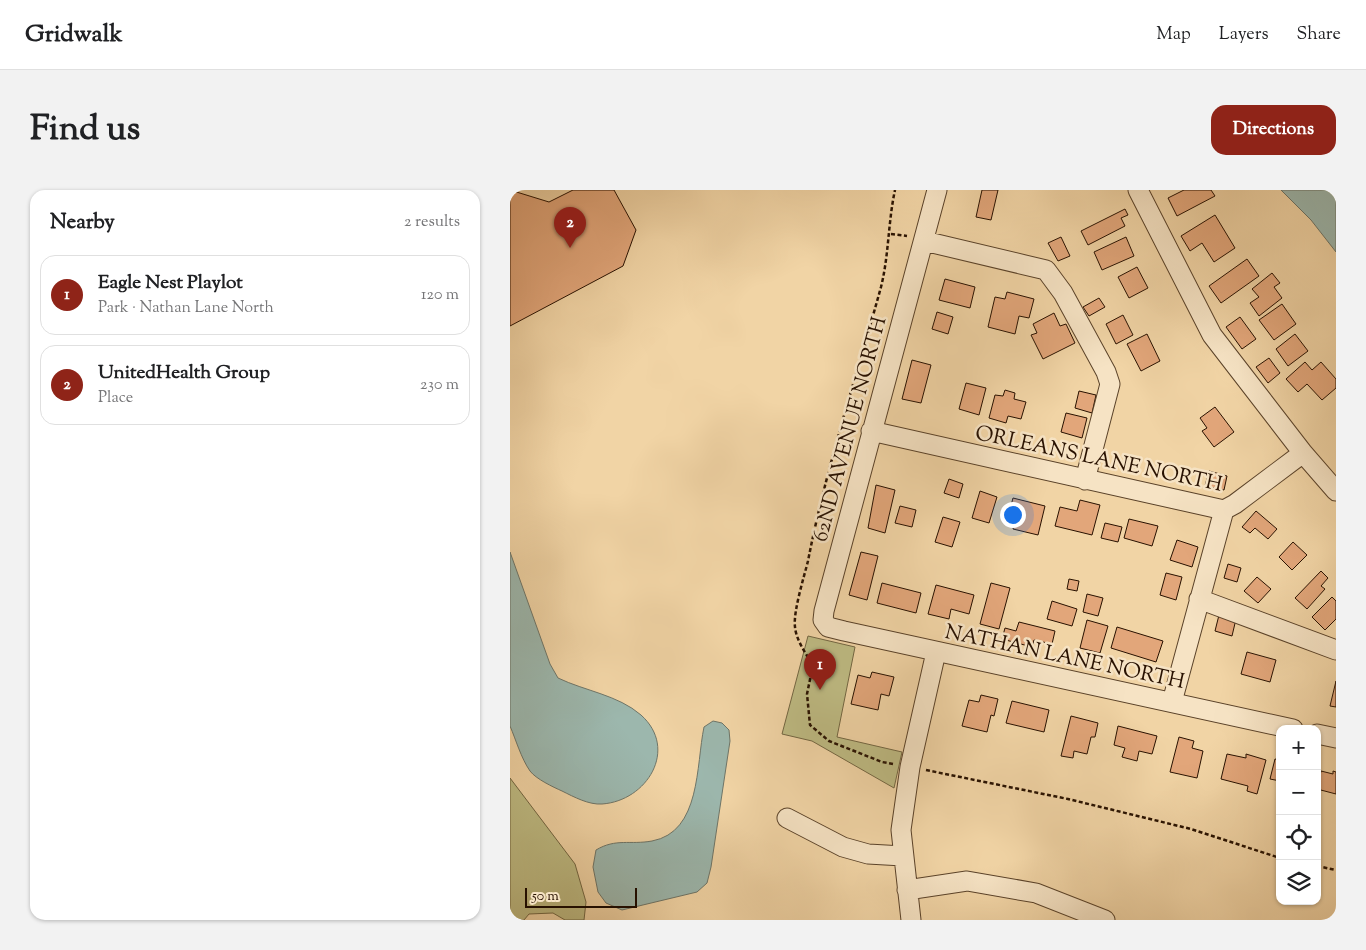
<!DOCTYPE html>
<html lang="en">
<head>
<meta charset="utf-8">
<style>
	body { margin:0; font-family:"Sorts Mill Goudy",serif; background:#f2f2f2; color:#202124 }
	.controls { position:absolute; right:15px; bottom:15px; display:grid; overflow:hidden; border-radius:10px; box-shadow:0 1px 4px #0004 }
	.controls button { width:45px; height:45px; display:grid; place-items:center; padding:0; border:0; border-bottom:1px solid #e0e0e0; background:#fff; color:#202124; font:25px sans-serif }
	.scale { position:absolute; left:15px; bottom:12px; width:112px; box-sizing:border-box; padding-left:5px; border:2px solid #281100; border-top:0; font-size:14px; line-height:18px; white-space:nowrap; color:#281100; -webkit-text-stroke:4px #f6e3c4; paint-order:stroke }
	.you { position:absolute; left:502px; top:324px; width:18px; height:18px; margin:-12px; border:4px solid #fff; border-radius:50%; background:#1a73e8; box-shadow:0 0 0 8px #1a73e833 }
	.badge { display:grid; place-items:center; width:32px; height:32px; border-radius:50%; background:#8f2418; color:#fff; font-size:16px; font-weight:700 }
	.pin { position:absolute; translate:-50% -41px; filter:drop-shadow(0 1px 2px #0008) }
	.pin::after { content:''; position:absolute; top:26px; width:18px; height:15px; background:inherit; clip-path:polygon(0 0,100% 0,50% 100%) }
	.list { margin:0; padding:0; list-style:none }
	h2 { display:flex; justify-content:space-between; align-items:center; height:65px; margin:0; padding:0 20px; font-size:21px }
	h2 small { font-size:16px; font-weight:400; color:#757577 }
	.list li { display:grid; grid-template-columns:32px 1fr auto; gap:15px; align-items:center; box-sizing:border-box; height:80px; margin:0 10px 10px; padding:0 10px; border:1px solid #e0e0e0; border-radius:15px }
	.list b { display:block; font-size:19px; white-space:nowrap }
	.list p { margin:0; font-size:16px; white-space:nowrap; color:#757577 }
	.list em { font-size:16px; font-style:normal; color:#757577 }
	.icon { flex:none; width:28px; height:28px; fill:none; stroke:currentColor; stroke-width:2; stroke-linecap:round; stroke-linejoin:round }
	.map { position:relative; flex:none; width:826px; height:730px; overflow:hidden; border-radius:15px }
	header { display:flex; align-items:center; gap:30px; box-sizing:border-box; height:70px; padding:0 25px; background:#fff; border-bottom:1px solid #e0e0e0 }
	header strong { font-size:24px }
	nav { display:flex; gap:28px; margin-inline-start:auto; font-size:18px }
	.intro { display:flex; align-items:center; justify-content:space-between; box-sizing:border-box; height:120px; padding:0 30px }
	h1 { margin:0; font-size:35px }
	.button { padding:12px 22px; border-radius:15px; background:#8f2418; color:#fff; font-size:18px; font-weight:700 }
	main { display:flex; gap:30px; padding:0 30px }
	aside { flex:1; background:#fff; border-radius:15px; box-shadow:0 1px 4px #0004 }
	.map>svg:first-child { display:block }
	.green { fill:#bebb83; stroke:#736642 }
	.water { fill:#9cb7ad; stroke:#6e7568 }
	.building { fill:#e2a67a; stroke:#281100 }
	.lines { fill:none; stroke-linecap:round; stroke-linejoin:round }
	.minor-casing { stroke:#5a4229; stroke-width:21 }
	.path { stroke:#281100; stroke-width:2.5; stroke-dasharray:4 2.5; stroke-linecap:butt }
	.minor { stroke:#f6e3c4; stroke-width:19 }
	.labels { text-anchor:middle; stroke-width:5; stroke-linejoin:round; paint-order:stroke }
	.street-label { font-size:21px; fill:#281100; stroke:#f6e3c4 }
</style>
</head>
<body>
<header>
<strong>Gridwalk</strong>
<nav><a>Map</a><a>Layers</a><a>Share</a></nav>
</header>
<div class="intro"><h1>Find us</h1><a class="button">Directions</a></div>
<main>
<aside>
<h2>Nearby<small>2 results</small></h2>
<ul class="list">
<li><span class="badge">1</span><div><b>Eagle Nest Playlot</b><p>Park · Nathan Lane North</p></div><em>120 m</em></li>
<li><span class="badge">2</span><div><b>UnitedHealth Group</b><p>Place</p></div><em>230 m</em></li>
</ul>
</aside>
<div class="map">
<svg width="826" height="730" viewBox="0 0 826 730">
	<rect width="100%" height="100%" fill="#f1d4a5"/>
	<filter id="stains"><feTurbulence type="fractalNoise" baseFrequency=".004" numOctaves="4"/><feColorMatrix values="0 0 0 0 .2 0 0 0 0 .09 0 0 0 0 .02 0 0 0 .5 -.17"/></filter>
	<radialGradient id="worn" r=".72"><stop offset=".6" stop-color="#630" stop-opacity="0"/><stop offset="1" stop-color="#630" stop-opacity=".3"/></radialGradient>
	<path class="green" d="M298 446 345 457 327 547 392 562 384 598 302 551 272 544Z
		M0 588 65 674 76 712 74 730H55L43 723 19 724 14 730H0Z"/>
	<path class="water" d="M771 0H826V62L801 30Z
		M0 362 40 474 48 488C75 501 108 505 131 525 169 559 137 611 92 614 79 615 64 607 52 601 43 597 26 589 20 581 11 568 6 550 0 536Z
		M203 531 212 533 219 540 220 551 201 677 197 693 187 702 112 720 96 713 88 702 83 677 86 660C106 648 120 655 142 651 191 642 186 575 194 537Z"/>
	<path class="building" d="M0 0 39 12 63 0H104L126 40 113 76 0 136Z
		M472 0H488L481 30 466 27Z
		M674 0H701L705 6 667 26 658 8Z
		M615 19 618 25 611 28 615 36 578 55 571 41Z
		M705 25 725 58 704 72 692 53 680 61 671 46Z
		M551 47 560 66 548 71 538 53Z
		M616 47 624 66 592 80 584 62Z
		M737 69 749 86 711 113 699 96Z
		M627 77 638 98 619 108 608 87Z
		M762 83 770 93 764 97 772 108 749 126 740 113 749 107 742 99Z
		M435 89 465 97 460 118 429 110Z
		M497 102 524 109 519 128 509 126 505 144 478 137 485 107 495 109Z
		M589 108 595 117 579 126 573 117Z
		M772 114 786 134 764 150 749 130Z
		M427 122 443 127 438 144 422 139Z
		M544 123 550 136 556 134 565 153 533 169 521 145 527 143 523 134Z
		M613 125 623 145 606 154 596 134Z
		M730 127 746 149 732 159 716 137Z
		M637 144 650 171 631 181 617 154Z
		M785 144 798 161 778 176 766 159Z
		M759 168 770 183 758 193 746 177Z
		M402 170 421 175 411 213 392 209Z
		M795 172 802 180 811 172 826 189V198L812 210 797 194 788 202 776 189Z
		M456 193 476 198 469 225 449 219Z
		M495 200 505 203 504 209 516 212 511 229 498 226 496 233 479 228 485 205 493 206Z
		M569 201 586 205 582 223 565 218Z
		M705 217 724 242 704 257 692 241 697 238 690 228Z
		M556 223 577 228 572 248 551 242Z
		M699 281 717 286 714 300 695 296Z
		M439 289 453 294 449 308 434 303Z
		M366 295 385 300 375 343 358 338Z
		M470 301 487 307 479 333 462 328Z
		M503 308 535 316 528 345 503 339 506 325 499 323Z
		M570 310 590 315 582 345 545 336 550 317 567 321Z
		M390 316 406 320 402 337 385 333Z
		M746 321 767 339 758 349 745 338 740 343 732 337Z
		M433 327 450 332 442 357 425 352Z
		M619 329 648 336 642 356 614 348Z
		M595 333 612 337 608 352 591 348Z
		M667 350 688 357 682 377 660 370Z
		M783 352 797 365 782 380 769 367Z
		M351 362 368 366 357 410 339 405Z
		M718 374 731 378 727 392 714 388Z
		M811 381 818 388 811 396 815 399 797 419 785 408Z
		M656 383 672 387 666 410 650 405Z
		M747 387 761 399 748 413 734 401Z
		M559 389 569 391 567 401 557 399Z
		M372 393 411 403 406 423 367 413Z
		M481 393 500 398 489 439 470 434Z
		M426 395 464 405 459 424 441 419 439 429 418 424Z
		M577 404 593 408 588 426 573 422Z
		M822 407 826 411V429L815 440 802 427Z
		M542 411 567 419 562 436 537 429Z
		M709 425 726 429 722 446 705 441Z
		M577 430 598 436 590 463 570 458Z
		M509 432 545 441 542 454 524 450 522 457 492 449 495 438 506 441Z
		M607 437 653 451 646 472 601 458Z
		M737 462 766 470 760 492 731 484Z
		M362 482 384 487 379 506 371 504 368 520 341 514 348 485 360 488Z
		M826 491V517L820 516Z
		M471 505 488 509 484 526 481 525 477 542 452 536 459 510 469 512Z
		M502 511 539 520 534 542 496 533Z
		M561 526 588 533 585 547H581L577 564 564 561 563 568 551 566Z
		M608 536 647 546 642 564 629 561 627 571 612 567 615 558 604 555Z
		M669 547 684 551 682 558 693 561 687 588 660 582Z
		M717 564 736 568V564L756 570 747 604 737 601 738 596 711 589Z
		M765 569 770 570V591L760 589Z
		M811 581 823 584V581L826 582V604L807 599Z"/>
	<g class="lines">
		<defs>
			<path id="minor" d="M427 0 314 421 313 430 318 437 334 441 783 539
				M628 0 702 145 793 263 826 301
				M414 51 536 80 553 103 596 182 600 194 575 290
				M361 241 714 320 725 314 793 263
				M689 409 826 460
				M662 512 714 320
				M807 544 826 548
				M277 628 333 657 358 664 393 666
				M397 700 457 691 526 703 595 730
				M401 730 391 640 400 577 426 462"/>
		</defs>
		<use href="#minor" class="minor-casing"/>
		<path class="path" d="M381 44 397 46
			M383 574 372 572 319 551 300 535 297 504 303 475C296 464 286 450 285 437 283 422 294 387 298 371 316 278 346 188 371 97 379 65 378 32 385 0
			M416 580 558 609 681 639 770 668
			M807 676 826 680"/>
		<use href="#minor" class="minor"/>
	</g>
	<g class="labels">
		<g class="street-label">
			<text transform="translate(339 239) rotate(-75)" y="7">62ND AVENUE NORTH</text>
			<text transform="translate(589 268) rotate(12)" y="7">ORLEANS LANE NORTH</text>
			<text transform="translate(555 466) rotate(12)" y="7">NATHAN LANE NORTH</text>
		</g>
	</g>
	<rect width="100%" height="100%" filter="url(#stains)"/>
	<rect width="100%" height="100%" fill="url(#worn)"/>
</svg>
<div class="controls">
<button>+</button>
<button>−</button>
<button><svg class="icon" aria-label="locate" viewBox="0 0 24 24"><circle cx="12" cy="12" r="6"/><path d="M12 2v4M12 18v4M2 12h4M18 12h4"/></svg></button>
<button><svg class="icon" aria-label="layers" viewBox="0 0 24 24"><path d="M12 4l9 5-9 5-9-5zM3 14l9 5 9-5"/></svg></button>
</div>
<div class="scale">50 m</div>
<div class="you"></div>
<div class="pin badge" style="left:310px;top:500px">1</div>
<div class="pin badge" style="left:60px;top:58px">2</div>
</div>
</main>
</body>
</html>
